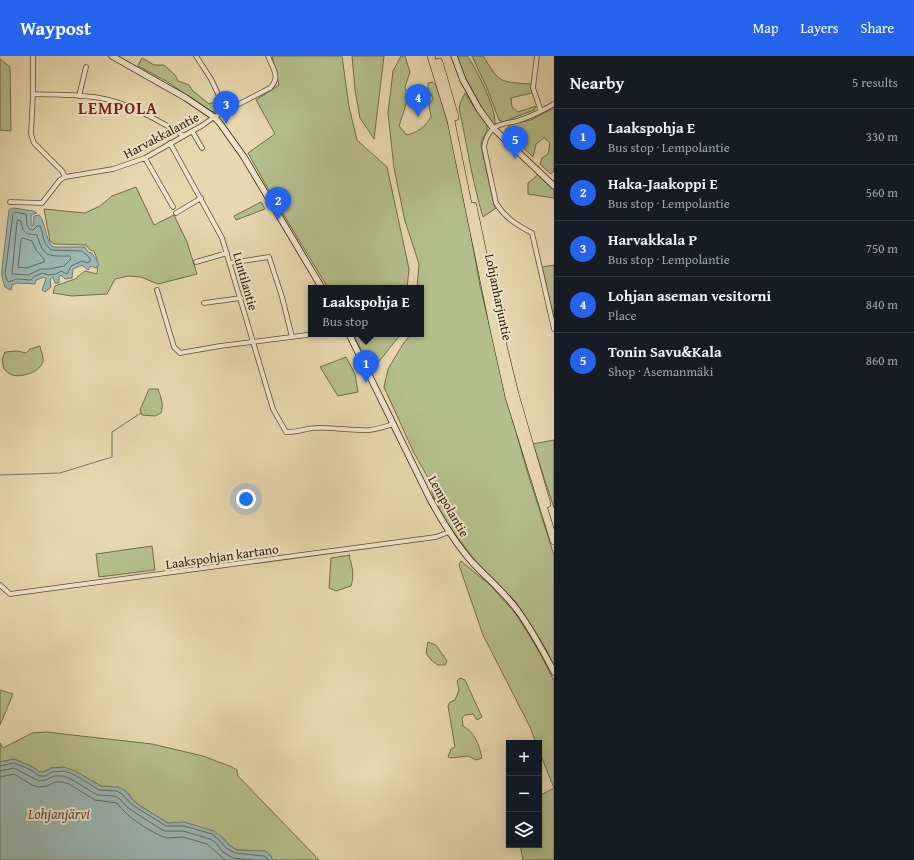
<!DOCTYPE html>
<html lang="en">
<head>
<meta charset="utf-8">
<style>
	body { margin:0; font-family:"Gentium Book Plus",serif; background:#20242c; color:#f1f3f6 }
	.controls { position:absolute; right:12px; bottom:12px; display:grid; overflow:hidden; border-radius:0px; box-shadow:0 2px 10px #0003 }
	.controls button { width:36px; height:36px; display:grid; place-items:center; padding:0; border:0; border-bottom:1px solid #363941; background:#171b24; color:#f1f3f6; font:20px sans-serif }
	.you { position:absolute; left:246px; top:443px; width:14px; height:14px; margin:-10px; border:3px solid #fff; border-radius:50%; background:#1a73e8; box-shadow:0 0 0 6px #1a73e833 }
	.badge { display:grid; place-items:center; width:26px; height:26px; border-radius:50%; background:#2563eb; color:#fff; font-size:13px; font-weight:700 }
	.pin { position:absolute; translate:-50% -33px; filter:drop-shadow(0 1px 2px #0008) }
	.pin::after { content:''; position:absolute; top:21px; width:14px; height:12px; background:inherit; clip-path:polygon(0 0,100% 0,50% 100%) }
	.popup { position:absolute; left:308px; top:229px; width:116px; height:52px; box-sizing:border-box; display:grid; place-content:center; border-radius:0px; background:#171b24; filter:drop-shadow(0 1px 3px #0005); font-size:13px; white-space:nowrap; color:#9ea1a6 }
	.popup b { font-size:15px; color:#f1f3f6 }
	.popup::after { content:''; position:absolute; left:50%; top:100%; margin-left:-8px; border:8px solid transparent; border-top-color:#171b24 }
	.list { margin:0; padding:0; list-style:none }
	h2 { display:flex; justify-content:space-between; align-items:center; height:52px; margin:0; padding:0 16px; font-size:17px }
	h2 small { font-size:13px; font-weight:400; color:#9ea1a6 }
	.list li { display:grid; grid-template-columns:26px 1fr auto; gap:12px; align-items:center; box-sizing:border-box; height:56px; padding:0 16px; border-top:1px solid #363941 }
	.list b { display:block; font-size:15px; white-space:nowrap }
	.list p { margin:0; font-size:13px; white-space:nowrap; color:#9ea1a6 }
	.list em { font-size:13px; font-style:normal; color:#9ea1a6 }
	.icon { flex:none; width:22px; height:22px; fill:none; stroke:currentColor; stroke-width:2; stroke-linecap:round; stroke-linejoin:round }
	.map { position:relative; flex:none; width:554px; height:804px; overflow:hidden }
	header { display:flex; align-items:center; gap:24px; box-sizing:border-box; height:56px; padding:0 20px; background:#2563eb; color:#fff }
	header strong { font-size:19px }
	nav { display:flex; gap:22px; margin-inline-start:auto; font-size:14px }
	main { display:flex }
	aside { flex:1; background:#171b24 }
	.map>svg:first-child { display:block }
	.green { fill:#b4be8b; stroke:#706d49 }
	.water { fill:#9bb7b5; stroke:#6f796f }
	.lines { fill:none; stroke-linecap:round; stroke-linejoin:round }
	.shore { stroke:#646a5e; stroke-width:1 }
	.stream { stroke:#6f796f; stroke-width:1 }
	.street-casing { stroke:#5b4b31; stroke-width:5.5 }
	.secondary-casing { stroke:#2c1c07; stroke-width:7 }
	.highway-casing { stroke:#2c1c07; stroke-width:8 }
	.street { stroke:#efe5ca; stroke-width:4 }
	.secondary { stroke:#efe5ca; stroke-width:5.5 }
	.highway { stroke:#e7d7ae; stroke-width:7 }
	.labels { text-anchor:middle; stroke-width:4; stroke-linejoin:round; paint-order:stroke }
	.street-label { font-size:13px; fill:#2c1c07; stroke:#efe5ca }
	.water-label { font-size:14px; font-style:italic; fill:#4d4a3b; stroke:#efe5ca }
	.district-label { font-size:17px; font-weight:bold; letter-spacing:1px; fill:#7a1f14; stroke:#efe5ca }
</style>
</head>
<body>
<header>
<strong>Waypost</strong>
<nav><a>Map</a><a>Layers</a><a>Share</a></nav>
</header>
<main>
<div class="map">
<svg width="554" height="804" viewBox="0 0 554 804">
	<rect width="100%" height="100%" fill="#e7d7ae"/>
	<filter id="stains"><feTurbulence type="fractalNoise" baseFrequency=".005" numOctaves="4"/><feColorMatrix values="0 0 0 0 .2 0 0 0 0 .09 0 0 0 0 .02 0 0 0 .5 -.17"/></filter>
	<radialGradient id="worn" r=".72"><stop offset=".6" stop-color="#630" stop-opacity="0"/><stop offset="1" stop-color="#630" stop-opacity=".3"/></radialGradient>
	<path class="green" d="M272 0H342L349 51 357 84 387 111 409 213 407 232H328C301 187 273 143 248 97L275 78 256 44 279 29Z
		M352 0H384L374 83 360 62 355 34Z
		M401 0H405L410 16 405 31 408 42 399 70 407 79C418 76 425 71 431 61L429 48 433 43 431 38H428V27L433 26 439 34 446 57 462 128 480 230 510 355 528 418 554 499V610L546 593 515 545 476 506 457 481 442 459 432 437V429L413 395 384 331 388 313 403 288 411 278H421V232H417L419 208 405 165 394 112 388 57 393 15Z
		M457 0H467C477 13 496 52 495 68H494C477 48 465 26 457 0Z
		M472 0H483C500 27 499 26 531 28L532 37 511 42 512 51 518 56 536 50 534 54 503 66 499 64 487 32Z
		M142 2 154 9H164L175 19 178 25 189 29 192 34 209 48 217 45 221 52 219 56H212L166 25 138 10Z
		M0 3 10 11 11 75 0 74Z
		M465 37 480 60 487 69V75L482 84 481 90 494 149 496 152 483 161C472 125 467 88 459 52L461 45Z
		M554 52V115L551 118 540 108 542 102 548 98 550 87 544 82 536 88 533 101 505 74 511 68 531 64Z
		M539 118 554 133V142L528 138V127Z
		M136 131 154 169 174 159 187 186 197 218 158 228 141 221 128 220 115 223 107 238 72 240 53 237 55 230 75 223 85 215 97 218C98 209 98 204 94 195L90 194 86 189 54 188 50 185 44 153 85 157 100 150 112 140Z
		M261 146 265 153 236 164 234 160Z
		M554 209V263L542 211Z
		M353 278H401L372 314Z
		M40 290C41 296 44 301 43 306 40 316 21 322 12 319 9 318 6 315 4 313L2 304 5 296 17 295 26 297 30 293Z
		M346 301 355 318 358 336 338 340 320 311Z
		M149 333H158C161 342 164 348 161 357L155 360 142 359 140 354Z
		M554 384V452L533 388Z
		M152 490 155 514 99 521 96 498Z
		M350 499 349 501C353 510 354 521 351 530L336 535 329 532 331 502Z
		M461 505 489 528 516 558 540 597 554 625V804H523L520 789H539V740L554 732 539 695V687H536L530 671 483 579 459 509Z
		M428 586 436 589 447 605 445 609H438L431 604 426 597Z
		M460 622 465 624 482 661 477 664 473 658 465 659 462 662 463 670C475 676 479 689 482 702L476 704 468 700 451 702 448 701 451 693 455 691 448 650 450 646 455 644 459 634 457 625Z
		M0 634 13 638 0 669Z
		M46 676 152 688 203 700 232 711 237 714 238 720 319 804H273L270 799 265 795 237 794 229 789 221 780 168 767 139 749 133 744 129 738 101 730 75 715 51 712 44 716H39L33 711 14 703 0 706V687L3 692 32 677Z"/>
	<path class="water" d="M13 152 33 155 37 157 31 159V169L33 170 34 160 39 159C47 168 44 182 53 191H85L88 196 92 197 99 208 96 212 91 210 88 214 82 209 73 213 72 222 65 223 61 219 59 221V227H55L53 221 50 224 51 231 45 236 42 234 46 223 44 221 36 224 35 228 17 227 12 229 11 234 5 231 2 221V213L9 154Z
		M14 703 33 711 39 716H44L51 712 64 711 75 715 101 730 118 731 126 735 133 744 139 749 168 767 184 766 214 775 221 780 229 789 237 794 265 795 270 799 273 804H0V706Z"/>
	<g class="lines">
		<path class="shore" d="M15 156 26 158 27 169 29 173 33 174 37 170H40C45 181 41 185 51 194L82 195 89 201 91 205 87 207 82 205 71 210 67 218 61 215 56 218 48 219 43 217 35 220 31 224 17 223 8 226 5 218 13 158Z
			M18 164 21 165C23 178 26 178 37 179 44 202 48 200 70 200L71 203 64 210 49 213H41L28 219 12 218 17 166Z
			M23 182 32 185 36 194 44 203V206L26 212 18 211 21 184Z
			M0 710 14 707 31 714 39 720H45L52 716 64 715 73 718 99 734 117 735 123 739 130 747 137 752 166 770H184L212 778 218 783 226 792 235 797 264 800 269 804
			M0 715 14 712 39 725 46 724 54 720H63L71 723 97 739 115 740 120 743 126 750 134 756 164 775H183L210 783 215 786 223 796 233 802 251 804
			M0 721 14 718 32 729 38 731 47 730 55 726H62L69 728 95 744 117 747C128 762 145 772 161 780L167 782 183 781 207 788 225 804"/>
		<path class="stream" d="M0 419 60 417 112 401V376L141 357"/>
		<defs>
			<path id="street" d="M33 0V38L31 78 34 87 62 115 65 121
				M196 0 211 23 226 55
				M537 0 533 32 541 55
				M33 38C55 39 78 38 100 42 126 46 162 66 184 80
				M79 40 86 11
				M554 48C542 55 530 61 517 65 510 67 500 67 494 72 488 77 485 84 484 91L496 147C505 162 517 169 532 177L554 273
				M192 75 202 92
				M170 87 222 182 273 353 286 376C296 377 306 372 316 372 334 371 352 375 369 374 378 373 386 370 394 368
				M145 102 173 151
				M10 146 42 147 60 124 65 121 113 113 145 102 203 69 214 61 270 32C281 21 273 13 268 0
				M176 157 201 142
				M196 206 227 197
				M230 207 269 201 282 241 292 281
				M157 234 174 291 180 297 220 290 307 279
				M204 247 241 242
				M0 529 10 538 436 481 449 476"/>
			<path id="secondary" d="M112 0 186 42 214 61 219 66 244 101 322 232
				M454 0 463 24 479 53 493 72 554 130
				M349 278 430 443C442 465 455 487 472 506 488 523 505 537 518 555 532 574 543 595 554 616"/>
			<path id="highway" d="M431 0 451 65 494 274 509 341 554 485
				M439 6 455 61
				M473 150 499 273 515 338 547 448"/>
		</defs>
		<use href="#street" class="street-casing"/>
		<use href="#secondary" class="secondary-casing"/>
		<use href="#highway" class="highway-casing"/>
		<use href="#street" class="street"/>
		<use href="#secondary" class="secondary"/>
		<use href="#highway" class="highway"/>
	</g>
	<g class="labels">
		<g class="street-label">
			<text transform="translate(161 79) rotate(-28)" y="5">Harvakkalantie</text>
			<text transform="translate(246 225) rotate(74)" y="5">Luntilantie</text>
			<text transform="translate(499 241) rotate(78)" y="5">Lohjanharjuntie</text>
			<text transform="translate(449 450) rotate(60)" y="5">Lempolantie</text>
			<text transform="translate(222 500) rotate(-8)" y="5">Laakspohjan kartano</text>
		</g>
		<g class="water-label">
			<text x="59" y="763">Lohjanjärvi</text>
		</g>
		<g class="district-label">
			<text x="118" y="58">LEMPOLA</text>
		</g>
	</g>
	<rect width="100%" height="100%" filter="url(#stains)"/>
	<rect width="100%" height="100%" fill="url(#worn)"/>
</svg>
<div class="controls">
<button>+</button>
<button>−</button>
<button><svg class="icon" aria-label="layers" viewBox="0 0 24 24"><path d="M12 4l9 5-9 5-9-5zM3 14l9 5 9-5"/></svg></button>
</div>
<div class="you"></div>
<div class="pin badge" style="left:366px;top:327px">1</div>
<div class="popup"><b>Laakspohja E</b>Bus stop</div>
<div class="pin badge" style="left:278px;top:164px">2</div>
<div class="pin badge" style="left:226px;top:68px">3</div>
<div class="pin badge" style="left:418px;top:61px">4</div>
<div class="pin badge" style="left:515px;top:103px">5</div>
</div>
<aside>
<h2>Nearby<small>5 results</small></h2>
<ul class="list">
<li><span class="badge">1</span><div><b>Laakspohja E</b><p>Bus stop · Lempolantie</p></div><em>330 m</em></li>
<li><span class="badge">2</span><div><b>Haka-Jaakoppi E</b><p>Bus stop · Lempolantie</p></div><em>560 m</em></li>
<li><span class="badge">3</span><div><b>Harvakkala P</b><p>Bus stop · Lempolantie</p></div><em>750 m</em></li>
<li><span class="badge">4</span><div><b>Lohjan aseman vesitorni</b><p>Place</p></div><em>840 m</em></li>
<li><span class="badge">5</span><div><b>Tonin Savu&amp;Kala</b><p>Shop · Asemanmäki</p></div><em>860 m</em></li>
</ul>
</aside>
</main>
</body>
</html>
